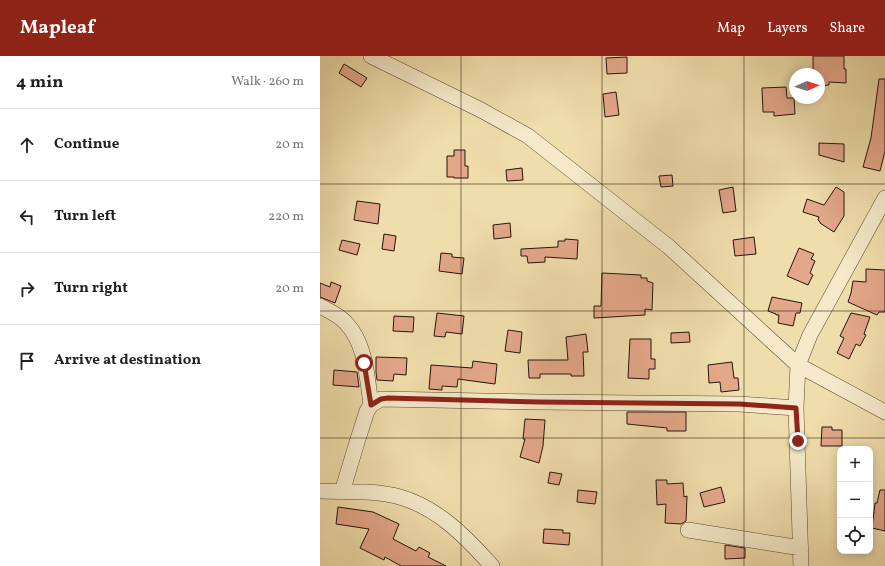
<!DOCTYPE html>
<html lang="en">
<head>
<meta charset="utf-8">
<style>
	body { margin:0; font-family:Vollkorn,serif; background:#f2f2f2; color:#202124 }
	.controls { position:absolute; right:12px; bottom:12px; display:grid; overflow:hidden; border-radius:8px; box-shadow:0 2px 10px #0003 }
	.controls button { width:36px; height:36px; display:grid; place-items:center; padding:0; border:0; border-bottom:1px solid #e0e0e0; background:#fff; color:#202124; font:20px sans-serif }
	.compass { position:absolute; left:469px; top:12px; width:36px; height:36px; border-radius:50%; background:#fff; box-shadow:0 2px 10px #0003; rotate:87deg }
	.stop { position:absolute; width:12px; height:12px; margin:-9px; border:3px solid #8f2418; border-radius:50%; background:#fff }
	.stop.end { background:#8f2418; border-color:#fff; box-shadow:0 1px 4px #0008 }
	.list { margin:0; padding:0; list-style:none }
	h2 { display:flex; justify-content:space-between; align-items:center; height:52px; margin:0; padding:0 16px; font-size:17px }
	h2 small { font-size:13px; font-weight:400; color:#757577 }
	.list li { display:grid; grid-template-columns:26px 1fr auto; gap:12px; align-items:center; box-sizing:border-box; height:72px; padding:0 16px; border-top:1px solid #e0e0e0 }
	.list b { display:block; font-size:15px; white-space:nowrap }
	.list em { font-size:13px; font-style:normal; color:#757577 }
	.icon { flex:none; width:22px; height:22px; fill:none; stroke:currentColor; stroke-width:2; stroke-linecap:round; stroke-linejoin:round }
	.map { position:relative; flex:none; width:565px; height:510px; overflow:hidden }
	header { display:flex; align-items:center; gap:24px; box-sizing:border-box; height:56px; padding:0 20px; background:#8f2418; color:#fff }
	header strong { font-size:19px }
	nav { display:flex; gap:22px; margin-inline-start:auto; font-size:14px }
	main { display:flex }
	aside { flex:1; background:#fff }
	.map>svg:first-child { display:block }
	.building { fill:#e3a789; stroke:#25150c }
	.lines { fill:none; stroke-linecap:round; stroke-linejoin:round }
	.minor-casing { stroke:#584734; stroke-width:16 }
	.minor { stroke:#f5e9c9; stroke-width:15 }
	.route { stroke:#8f2418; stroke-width:5 }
	.grid { fill:none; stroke:#25150c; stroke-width:1; stroke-opacity:0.55 }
</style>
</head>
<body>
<header>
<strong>Mapleaf</strong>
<nav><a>Map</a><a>Layers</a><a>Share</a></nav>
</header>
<main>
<aside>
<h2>4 min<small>Walk · 260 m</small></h2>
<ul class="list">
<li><svg class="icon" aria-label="ahead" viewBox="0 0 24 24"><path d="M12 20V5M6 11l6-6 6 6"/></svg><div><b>Continue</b></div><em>20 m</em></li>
<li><svg class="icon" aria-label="left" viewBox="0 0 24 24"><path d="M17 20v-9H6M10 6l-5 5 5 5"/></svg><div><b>Turn left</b></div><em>220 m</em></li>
<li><svg class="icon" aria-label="right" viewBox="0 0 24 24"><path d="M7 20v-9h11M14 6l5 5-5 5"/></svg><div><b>Turn right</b></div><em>20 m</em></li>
<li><svg class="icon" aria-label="arrive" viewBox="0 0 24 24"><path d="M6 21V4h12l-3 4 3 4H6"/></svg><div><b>Arrive at destination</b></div></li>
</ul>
</aside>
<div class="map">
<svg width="565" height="510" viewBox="0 0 565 510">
	<rect width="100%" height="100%" fill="#f0ddac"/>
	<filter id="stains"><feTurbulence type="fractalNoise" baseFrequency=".005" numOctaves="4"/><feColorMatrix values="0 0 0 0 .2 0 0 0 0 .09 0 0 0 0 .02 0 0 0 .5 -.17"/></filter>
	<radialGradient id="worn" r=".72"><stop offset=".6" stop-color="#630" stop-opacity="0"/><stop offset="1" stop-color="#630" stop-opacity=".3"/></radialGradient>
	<path class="building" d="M493 0H524V13H526V27L509 26V29L499 30V18H493Z
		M307 1V17L287 18 286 2Z
		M24 8 47 22 41 31 19 17Z
		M559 23H565V95L560 115 543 111 551 82Z
		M466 31 467 42H474L475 58 454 60V56H443L442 32Z
		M296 36 299 59 285 61 283 38Z
		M499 87 524 88V106L499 99Z
		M134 94H145V110H148V122H134V121H127V100H134Z
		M202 112 203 124 187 125 186 114Z
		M352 119 353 130 341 131 339 120Z
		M413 131 416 155 403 157 399 134Z
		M516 131 524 136V160L514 176 500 167V166L498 164 499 161 483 156 487 143 504 149Z
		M37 145 60 148 58 168 34 164Z
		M190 167 191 181 174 183 173 169Z
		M64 178 76 180 74 195 62 193Z
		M434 181 436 198 415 200 413 184Z
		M245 183 258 184 257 203 225 201V206L208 207 207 200H201V193L238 191V185H245Z
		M22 184 40 188 37 199 19 194Z
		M479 192 494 198 491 203 495 205 490 217 493 219 488 229 467 220Z
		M121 197 132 198V201L144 202 142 218 119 215Z
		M546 213 565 214V256H559L557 259 528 246 531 237 533 225 546 226Z
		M282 217 321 219V222H327V225L333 227 332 254 325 253V259L274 262V250H281Z
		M11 226 21 230 15 247 0 241V227L10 231Z
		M452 241 482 247 480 257H476L473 270 458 267 459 259H456V258L448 255Z
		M117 257 144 260 142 278 126 276 125 281 114 280Z
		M531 257 550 261 544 278 546 279 540 290 536 288 529 303 517 297 524 282 520 280Z
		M74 260 94 261 93 276 73 275Z
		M188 274 202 276 200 297 185 295Z
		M369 276 370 286 351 287V277Z
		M266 278 268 296H263L264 320H251V318H220V322H209L208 304H248L246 281Z
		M310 283H331V303H335V313H329V323L308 322Z
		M56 301 87 302 86 319 74 318 73 325 57 324 56 316Z
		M153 305 177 308 175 328 138 323 137 331 122 330V334L109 333 111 309 152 312Z
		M412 306 414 322H418L419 334 401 336 400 326 389 327 388 309Z
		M14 314 37 316 39 331 13 329Z
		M307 356H366V375H347V372L307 368Z
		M205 363 225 364 223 390 219 407 200 401 205 383H203Z
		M502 371H512V374H522V390H501Z
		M230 416 242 418 239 429 228 427Z
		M336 424H347V428L363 427 364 441 367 440 366 465 361 468 345 467 346 448 337 449Z
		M401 431 405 446 384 451 380 437Z
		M258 434 277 436 275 448 257 446Z
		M560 434H565V475L552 472 555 447H557Z
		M18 451 53 456 79 468 73 483 96 495 99 491 110 497 108 501 126 510H81L65 501 64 504 40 492 49 473 16 468Z
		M224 473 243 474V477H250L249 489 223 487Z
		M405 489 425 492V502L405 503Z"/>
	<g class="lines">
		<defs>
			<path id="minor" d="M51 0 161 54 208 80 349 191 478 309 565 356
				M0 250C9 255 19 259 26 267 46 288 47 321 51 349
				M0 435C26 436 55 434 80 441 118 452 146 481 172 510
				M22 436 38 383 47 355 51 349 61 343 219 346 419 348 476 352
				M368 474 481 492
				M481 510 476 352 478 309 490 279 565 142"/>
		</defs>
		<use href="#minor" class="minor-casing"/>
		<use href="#minor" class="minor"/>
	</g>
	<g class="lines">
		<path class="route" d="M44 307 51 349 61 343 68 342 219 346 419 348 476 352 478 385"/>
	</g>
	<path class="grid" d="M141 0V510M282 0V510M424 0V510M0 128H565M0 255H565M0 382H565"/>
	<rect width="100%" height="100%" filter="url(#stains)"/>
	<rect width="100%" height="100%" fill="url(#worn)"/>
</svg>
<div class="controls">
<button>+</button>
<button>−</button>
<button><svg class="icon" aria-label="locate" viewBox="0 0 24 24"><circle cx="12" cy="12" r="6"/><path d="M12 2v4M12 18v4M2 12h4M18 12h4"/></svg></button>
</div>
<svg class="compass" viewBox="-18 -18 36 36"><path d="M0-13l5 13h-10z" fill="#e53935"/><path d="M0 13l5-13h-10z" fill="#757577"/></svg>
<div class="stop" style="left:44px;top:307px"></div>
<div class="stop end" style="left:478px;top:385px"></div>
</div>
</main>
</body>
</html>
